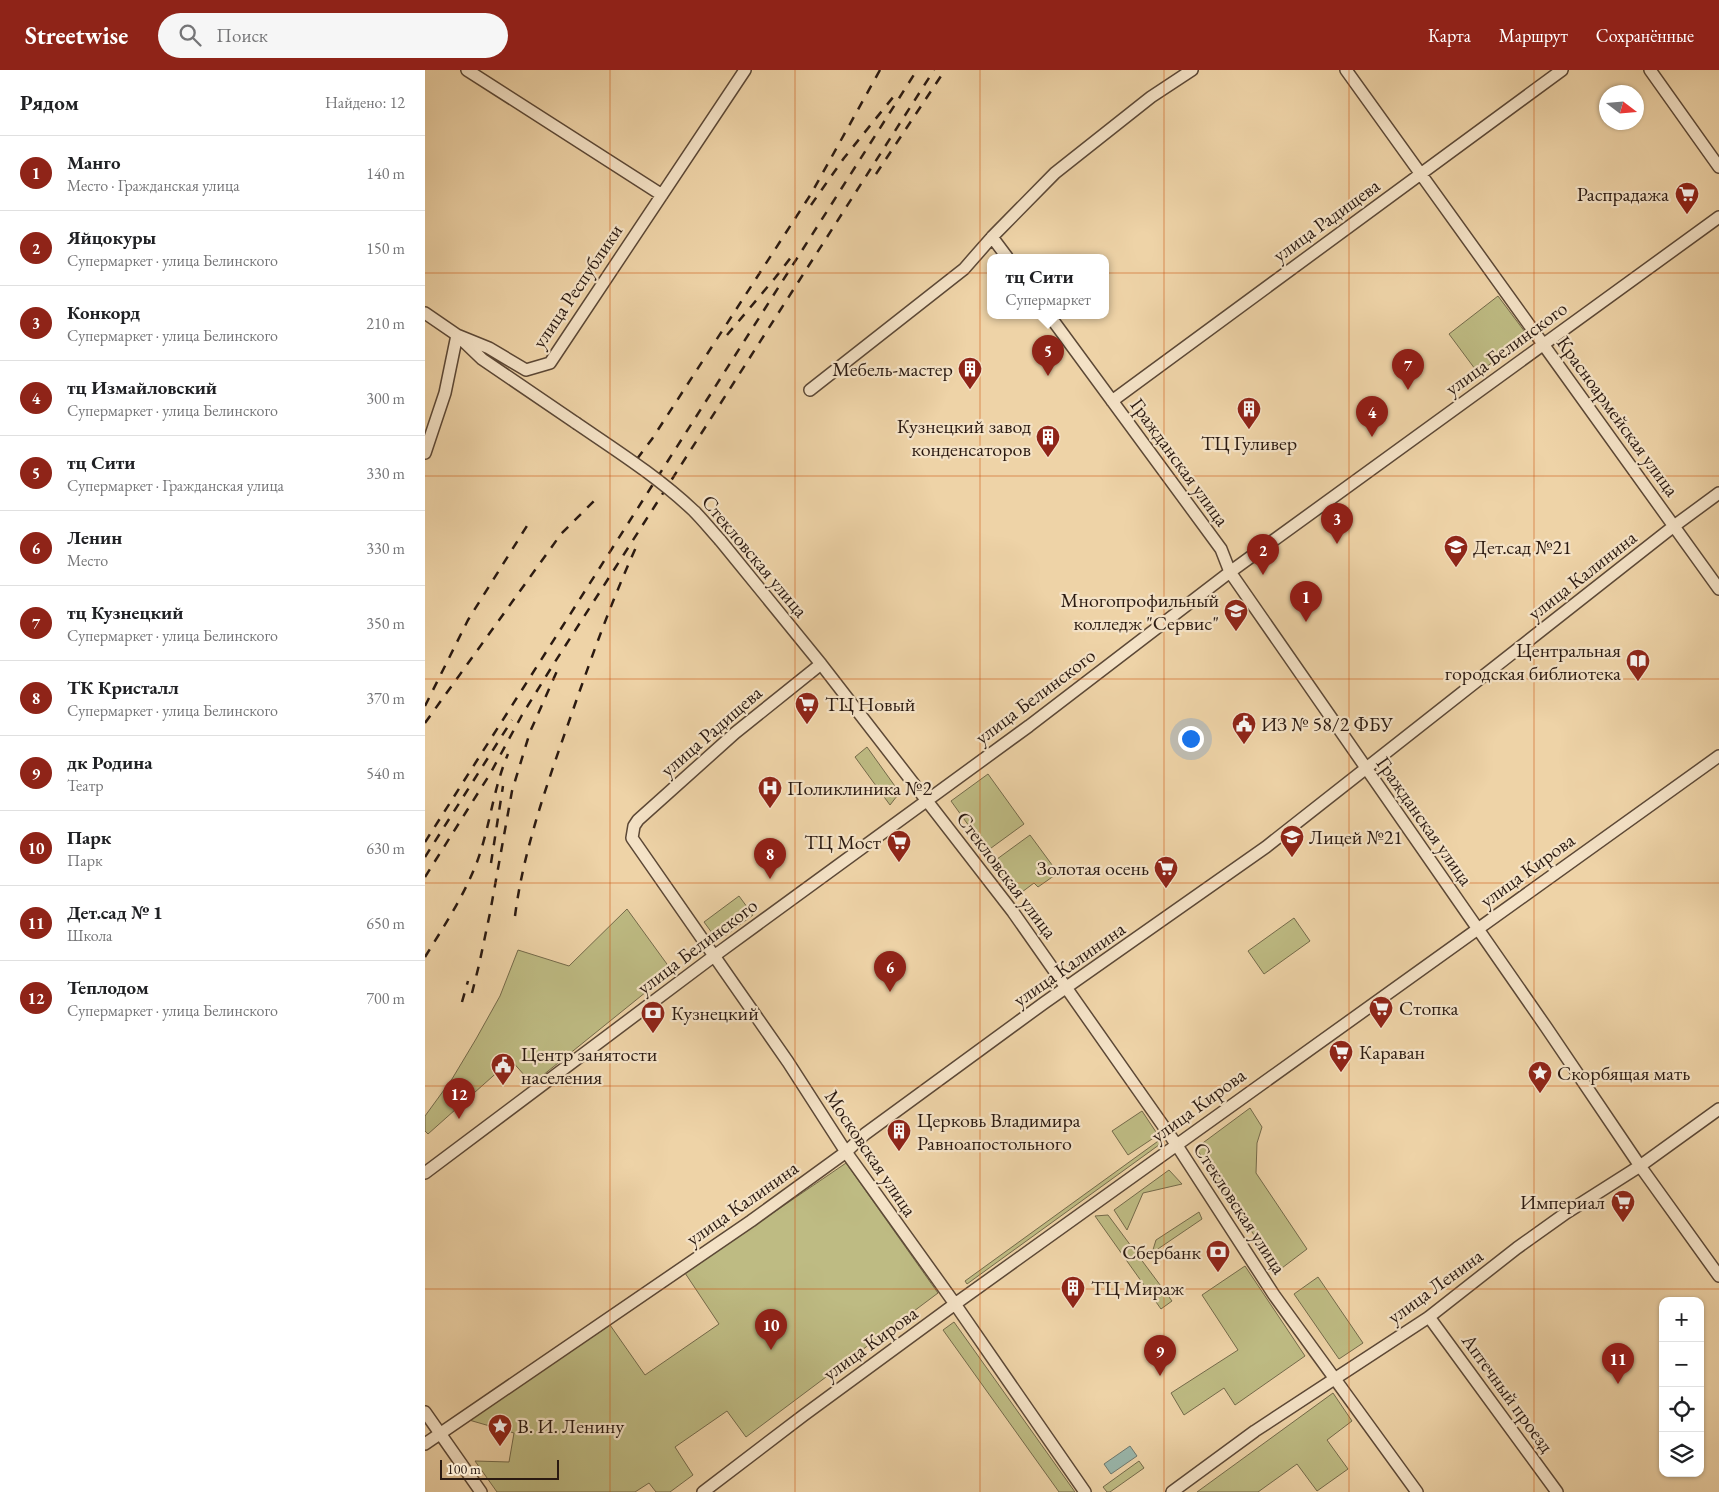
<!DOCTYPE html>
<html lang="ru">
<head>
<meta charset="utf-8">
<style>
	body { margin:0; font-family:"EB Garamond",serif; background:#f6f6f6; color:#202124 }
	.controls { position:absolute; right:15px; bottom:15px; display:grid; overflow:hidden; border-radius:10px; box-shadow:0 1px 4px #0004 }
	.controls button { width:45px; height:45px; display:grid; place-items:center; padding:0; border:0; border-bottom:1px solid #e0e0e0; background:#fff; color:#202124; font:25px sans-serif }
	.compass { position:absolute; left:1174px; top:15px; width:45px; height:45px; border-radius:50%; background:#fff; box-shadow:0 1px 4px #0004; rotate:106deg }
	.scale { position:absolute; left:15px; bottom:12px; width:119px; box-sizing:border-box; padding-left:5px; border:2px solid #2b1a11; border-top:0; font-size:14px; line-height:18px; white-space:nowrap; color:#2b1a11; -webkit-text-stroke:4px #f4e2c6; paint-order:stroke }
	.you { position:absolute; left:765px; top:668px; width:18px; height:18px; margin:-12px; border:4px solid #fff; border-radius:50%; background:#1a73e8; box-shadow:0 0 0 8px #1a73e833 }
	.badge { display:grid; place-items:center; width:32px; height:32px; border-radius:50%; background:#8f2418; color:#fff; font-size:16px; font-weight:700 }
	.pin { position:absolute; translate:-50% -41px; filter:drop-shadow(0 1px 2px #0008) }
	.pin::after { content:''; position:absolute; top:26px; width:18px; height:15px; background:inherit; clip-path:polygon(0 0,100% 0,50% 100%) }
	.popup { position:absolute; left:562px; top:184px; width:122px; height:65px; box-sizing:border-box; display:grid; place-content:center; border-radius:10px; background:#fff; filter:drop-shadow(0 1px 4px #0005); font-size:16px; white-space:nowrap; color:#757577 }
	.popup b { font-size:19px; color:#202124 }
	.popup::after { content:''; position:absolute; left:50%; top:100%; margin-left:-10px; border:10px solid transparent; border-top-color:#fff }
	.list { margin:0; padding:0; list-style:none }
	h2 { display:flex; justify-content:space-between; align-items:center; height:65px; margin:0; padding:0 20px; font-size:21px }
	h2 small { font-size:16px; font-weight:400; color:#757577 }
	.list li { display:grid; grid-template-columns:32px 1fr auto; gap:15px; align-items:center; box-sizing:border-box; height:75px; padding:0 20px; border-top:1px solid #e0e0e0 }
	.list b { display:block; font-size:19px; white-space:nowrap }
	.list p { margin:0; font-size:16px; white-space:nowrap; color:#757577 }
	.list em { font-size:16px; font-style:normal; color:#757577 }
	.icon { flex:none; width:28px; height:28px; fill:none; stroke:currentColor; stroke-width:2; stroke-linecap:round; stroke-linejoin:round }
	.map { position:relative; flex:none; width:1294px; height:1422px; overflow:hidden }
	header { display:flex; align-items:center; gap:30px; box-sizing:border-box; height:70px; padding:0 25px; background:#8f2418; color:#fff }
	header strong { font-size:24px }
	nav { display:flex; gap:28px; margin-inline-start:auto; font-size:18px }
	.search { width:350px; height:45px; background:#f6f6f6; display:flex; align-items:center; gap:12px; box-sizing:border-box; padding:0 18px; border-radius:28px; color:#757577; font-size:19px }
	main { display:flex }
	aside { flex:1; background:#fff }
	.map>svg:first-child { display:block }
	.green { fill:#bebb83; stroke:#746a4a }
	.water { fill:#9ab7ac; stroke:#6e786e }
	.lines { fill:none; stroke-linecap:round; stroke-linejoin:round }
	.minor-casing { stroke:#5c4836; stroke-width:14 }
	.minor { stroke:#f4e2c6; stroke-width:11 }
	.rail { stroke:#2b1a11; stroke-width:2.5; stroke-dasharray:9 9; stroke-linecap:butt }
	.minor-bridge-casing { stroke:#5c4836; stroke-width:14; stroke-linecap:butt }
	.minor-bridge { stroke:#f4e2c6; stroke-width:11 }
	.grid { fill:none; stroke:#cc500d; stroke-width:1; stroke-opacity:0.55 }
	.labels { text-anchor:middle; stroke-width:4.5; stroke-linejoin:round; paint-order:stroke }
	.poi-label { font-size:20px; fill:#2b1a11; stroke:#f4e2c6; text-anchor:start }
	.street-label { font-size:20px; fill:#2b1a11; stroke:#f4e2c6 }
</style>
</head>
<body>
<header>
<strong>Streetwise</strong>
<div class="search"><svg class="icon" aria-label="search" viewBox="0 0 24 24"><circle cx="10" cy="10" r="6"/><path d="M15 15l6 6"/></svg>Поиск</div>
<nav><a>Карта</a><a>Маршрут</a><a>Сохранённые</a></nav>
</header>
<main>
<aside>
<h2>Рядом<small>Найдено: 12</small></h2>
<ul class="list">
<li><span class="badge">1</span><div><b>Манго</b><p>Место · Гражданская улица</p></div><em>140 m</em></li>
<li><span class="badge">2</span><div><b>Яйцокуры</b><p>Супермаркет · улица Белинского</p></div><em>150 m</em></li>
<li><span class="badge">3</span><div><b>Конкорд</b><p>Супермаркет · улица Белинского</p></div><em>210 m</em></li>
<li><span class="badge">4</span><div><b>тц Измайловский</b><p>Супермаркет · улица Белинского</p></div><em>300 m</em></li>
<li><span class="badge">5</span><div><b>тц Сити</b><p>Супермаркет · Гражданская улица</p></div><em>330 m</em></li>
<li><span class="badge">6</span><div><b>Ленин</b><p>Место</p></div><em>330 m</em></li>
<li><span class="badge">7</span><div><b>тц Кузнецкий</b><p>Супермаркет · улица Белинского</p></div><em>350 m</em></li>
<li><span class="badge">8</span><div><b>ТК Кристалл</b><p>Супермаркет · улица Белинского</p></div><em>370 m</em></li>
<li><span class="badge">9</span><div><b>дк Родина</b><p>Театр</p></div><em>540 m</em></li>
<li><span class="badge">10</span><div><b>Парк</b><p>Парк</p></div><em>630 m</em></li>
<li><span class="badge">11</span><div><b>Дет.сад № 1</b><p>Школа</p></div><em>650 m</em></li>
<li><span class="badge">12</span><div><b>Теплодом</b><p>Супермаркет · улица Белинского</p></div><em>700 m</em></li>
</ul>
</aside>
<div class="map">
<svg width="1294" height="1422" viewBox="0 0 1294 1422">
	<rect width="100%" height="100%" fill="#eed3a7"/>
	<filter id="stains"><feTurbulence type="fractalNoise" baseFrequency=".004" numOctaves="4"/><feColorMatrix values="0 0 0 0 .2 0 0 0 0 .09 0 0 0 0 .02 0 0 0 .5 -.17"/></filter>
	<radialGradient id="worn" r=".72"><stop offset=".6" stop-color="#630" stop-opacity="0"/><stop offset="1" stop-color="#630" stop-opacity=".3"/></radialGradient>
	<path class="green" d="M1073 226 1103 266 1053 303 1024 264Z
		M442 677 472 719V726L465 735 430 687Z
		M563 704 599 754 562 781 526 731Z
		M605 765 633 803 613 817 609 813 593 825 568 792Z
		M314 826 328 845 293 871 279 852Z
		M202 839 247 901 107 1014 86 990 3 1064 0 1061V1046L27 1009 51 969 75 926 93 880 144 896Z
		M869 848 885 871 839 904 823 881Z
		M825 1038 837 1057 832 1073 831 1103 882 1179 853 1201 771 1078Z
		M717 1041 733 1065 703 1085 687 1061Z
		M736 1069 738 1072 542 1214 540 1211Z
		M421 1093 513 1223 321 1367 302 1341 250 1377 268 1405 245 1422H231L224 1413 210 1422H72L50 1391 84 1392 89 1363 44 1350 185 1255 220 1305 294 1254 260 1203Z
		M744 1100 757 1114 718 1123 702 1160 689 1140Z
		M774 1142 777 1149 727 1183 731 1170Z
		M683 1145 747 1231 736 1239 670 1146Z
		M820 1196 880 1286 810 1335 799 1318 759 1345 746 1323 813 1280 777 1225Z
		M893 1207 938 1273 914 1289 869 1224Z
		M529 1252 650 1422H634L518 1260Z
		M908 1323 927 1351 902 1370 923 1399 892 1421 872 1394 833 1422H772Z
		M714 1391 719 1398 685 1422H682L678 1417Z"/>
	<path class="water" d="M705 1376 712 1386 686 1404 679 1394Z"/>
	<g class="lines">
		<defs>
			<path id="minor" d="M42 0 237 125
				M921 0 1294 519
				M1225 0 1294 97
				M567 167 582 187
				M0 243 32 265 57 289 151 353
				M624 245 796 479 805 502 1121 957 1215 1096 1294 1206
				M385 320 539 199 567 167 630 103 726 27 767 0
				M687 331 1137 0
				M0 383 20 323 32 265 64 278 101 300 125 293 320 0
				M295 470 396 594 588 842 751 1074 849 1225 992 1422
				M396 594 310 663 213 750 209 756 207 768 363 992 421 1082 530 1234 660 1422
				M0 1103 289 886 604 656 805 502 1294 147
				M1004 1247 1132 1422
				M0 1342 56 1422
				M0 1374 326 1151 421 1082 440 1064 619 933 841 777 1249 456 1294 423
				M278 1422 379 1345 530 1234 1294 686
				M747 1422 830 1361 1004 1247 1092 1178 1141 1143 1215 1096 1294 1039"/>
		</defs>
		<use href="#minor" class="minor-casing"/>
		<use href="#minor" class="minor"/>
		<path class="rail" d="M451 104 520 0
			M386 135 419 88 469 26
			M302 265 350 208 367 186
			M212 389 227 369 386 124 455 0
			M0 636 43 550 105 451
			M0 653 136 464 174 426
			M0 772 492 0
			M0 787 87 650
			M66 793 78 716
			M0 807 65 704 97 645 128 595 509 0
			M90 846C98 783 120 720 141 660 163 597 185 534 213 473
			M0 887C19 856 39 826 52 792 65 757 68 719 83 684
			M47 923 54 895 65 843 87 721 105 662 132 601
			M37 932 43 911"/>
		<defs>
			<path id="minor-bridge" d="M151 353C192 381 233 407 269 441 278 450 286 460 295 470"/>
		</defs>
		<use href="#minor-bridge" class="minor-bridge-casing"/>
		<use href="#minor-bridge" class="minor-bridge"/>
	</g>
	<path class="grid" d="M185 0V1422M370 0V1422M555 0V1422M739 0V1422M924 0V1422M1109 0V1422M0 203H1294M0 406H1294M0 609H1294M0 813H1294M0 1016H1294M0 1219H1294"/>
	<defs>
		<symbol id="supermarket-pin" viewBox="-11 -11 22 30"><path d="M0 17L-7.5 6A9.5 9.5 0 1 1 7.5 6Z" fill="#8f2418" stroke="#f4e2c6"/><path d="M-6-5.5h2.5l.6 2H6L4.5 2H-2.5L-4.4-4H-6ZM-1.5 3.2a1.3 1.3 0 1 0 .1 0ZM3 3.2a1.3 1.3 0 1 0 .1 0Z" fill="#fff"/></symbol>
		<symbol id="building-pin" viewBox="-11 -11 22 30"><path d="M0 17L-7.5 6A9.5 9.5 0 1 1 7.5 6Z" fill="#8f2418" stroke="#f4e2c6"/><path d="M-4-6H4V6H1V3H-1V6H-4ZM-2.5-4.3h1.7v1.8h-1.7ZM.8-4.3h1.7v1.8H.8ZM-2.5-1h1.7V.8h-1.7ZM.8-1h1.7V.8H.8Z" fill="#fff"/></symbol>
		<symbol id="school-pin" viewBox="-11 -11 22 30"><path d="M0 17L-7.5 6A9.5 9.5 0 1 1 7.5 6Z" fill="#8f2418" stroke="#f4e2c6"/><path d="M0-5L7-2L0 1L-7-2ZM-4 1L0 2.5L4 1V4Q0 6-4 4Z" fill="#fff"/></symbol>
		<symbol id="university-pin" viewBox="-11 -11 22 30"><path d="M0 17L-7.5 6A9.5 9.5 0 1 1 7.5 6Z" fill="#8f2418" stroke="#f4e2c6"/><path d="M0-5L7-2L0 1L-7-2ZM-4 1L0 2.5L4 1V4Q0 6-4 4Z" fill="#fff"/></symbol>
		<symbol id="library-pin" viewBox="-11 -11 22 30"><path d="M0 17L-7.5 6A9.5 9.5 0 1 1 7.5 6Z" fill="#8f2418" stroke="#f4e2c6"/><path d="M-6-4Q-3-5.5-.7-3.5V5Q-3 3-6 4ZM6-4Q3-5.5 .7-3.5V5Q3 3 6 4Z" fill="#fff"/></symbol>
		<symbol id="civic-pin" viewBox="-11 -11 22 30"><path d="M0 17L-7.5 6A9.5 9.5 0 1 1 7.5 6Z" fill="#8f2418" stroke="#f4e2c6"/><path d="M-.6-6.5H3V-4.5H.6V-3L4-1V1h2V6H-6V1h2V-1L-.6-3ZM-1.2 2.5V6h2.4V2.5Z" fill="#fff"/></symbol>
		<symbol id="hospital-pin" viewBox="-11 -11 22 30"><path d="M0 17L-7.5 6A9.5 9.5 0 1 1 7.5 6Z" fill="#8f2418" stroke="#f4e2c6"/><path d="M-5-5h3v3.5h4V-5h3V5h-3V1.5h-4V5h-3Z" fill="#fff"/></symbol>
		<symbol id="bank-pin" viewBox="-11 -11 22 30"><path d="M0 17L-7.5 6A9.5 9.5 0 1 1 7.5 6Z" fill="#8f2418" stroke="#f4e2c6"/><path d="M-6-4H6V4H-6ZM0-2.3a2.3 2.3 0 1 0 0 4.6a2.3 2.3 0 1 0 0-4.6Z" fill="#fff"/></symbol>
		<symbol id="sight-pin" viewBox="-11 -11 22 30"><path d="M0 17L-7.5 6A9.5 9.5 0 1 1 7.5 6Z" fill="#8f2418" stroke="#f4e2c6"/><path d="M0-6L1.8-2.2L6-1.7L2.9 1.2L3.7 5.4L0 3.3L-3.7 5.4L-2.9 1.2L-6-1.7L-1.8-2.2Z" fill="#fff"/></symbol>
	</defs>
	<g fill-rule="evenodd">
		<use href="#supermarket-pin" x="1248" y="110" width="28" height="38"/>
		<use href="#building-pin" x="531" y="285" width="28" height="38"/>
		<use href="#building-pin" x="810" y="325" width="28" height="38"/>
		<use href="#building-pin" x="609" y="353" width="28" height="38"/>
		<use href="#school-pin" x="1017" y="463" width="28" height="38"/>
		<use href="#university-pin" x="797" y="527" width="28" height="38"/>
		<use href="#library-pin" x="1199" y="577" width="28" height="38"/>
		<use href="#supermarket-pin" x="368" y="620" width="28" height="38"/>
		<use href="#civic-pin" x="805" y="640" width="28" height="38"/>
		<use href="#hospital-pin" x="331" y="704" width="28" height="38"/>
		<use href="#school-pin" x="853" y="753" width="28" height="38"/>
		<use href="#supermarket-pin" x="460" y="758" width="28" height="38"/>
		<use href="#supermarket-pin" x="727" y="784" width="28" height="38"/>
		<use href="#supermarket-pin" x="942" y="924" width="28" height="38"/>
		<use href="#bank-pin" x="214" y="929" width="28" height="38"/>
		<use href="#supermarket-pin" x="902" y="968" width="28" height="38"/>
		<use href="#civic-pin" x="64" y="981" width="28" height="38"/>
		<use href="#sight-pin" x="1101" y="989" width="28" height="38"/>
		<use href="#building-pin" x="460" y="1047" width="28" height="38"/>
		<use href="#supermarket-pin" x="1184" y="1118" width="28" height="38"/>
		<use href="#bank-pin" x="779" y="1168" width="28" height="38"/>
		<use href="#building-pin" x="634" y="1204" width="28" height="38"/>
		<use href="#sight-pin" x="61" y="1342" width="28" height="38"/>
	</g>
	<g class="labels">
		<g class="poi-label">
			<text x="1244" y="131" text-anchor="end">Распрадажа</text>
			<text x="528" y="306" text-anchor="end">Мебель-мастер</text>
			<text x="606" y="363" text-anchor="end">Кузнецкий завод<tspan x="606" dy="23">конденсаторов</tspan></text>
			<text x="824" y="380" text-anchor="middle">ТЦ Гуливер</text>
			<text x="1048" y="484">Дет.сад №21</text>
			<text x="794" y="537" text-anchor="end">Многопрофильный<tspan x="794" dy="23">колледж "Сервис"</tspan></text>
			<text x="1196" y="587" text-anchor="end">Центральная<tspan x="1196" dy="23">городская библиотека</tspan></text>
			<text x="400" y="641">ТЦ Новый</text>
			<text x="836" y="661">ИЗ № 58/2 ФБУ</text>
			<text x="362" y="725">Поликлиника №2</text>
			<text x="884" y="774">Лицей №21</text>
			<text x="456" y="779" text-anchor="end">ТЦ Мост</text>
			<text x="724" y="805" text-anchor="end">Золотая осень</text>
			<text x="974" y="945">Стопка</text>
			<text x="246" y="950">Кузнецкий</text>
			<text x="934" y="989">Караван</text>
			<text x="96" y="991">Центр занятости<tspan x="96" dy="23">населения</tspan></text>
			<text x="1132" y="1010">Скорбящая мать</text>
			<text x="492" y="1057">Церковь Владимира<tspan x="492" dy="23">Равноапостольного</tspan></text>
			<text x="1180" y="1139" text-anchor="end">Империал</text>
			<text x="776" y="1189" text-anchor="end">Сбербанк</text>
			<text x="666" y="1225">ТЦ Мираж</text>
			<text x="92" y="1363">В. И. Ленину</text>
		</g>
		<g class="street-label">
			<text transform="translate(901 150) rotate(-36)" y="7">улица Радищева</text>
			<text transform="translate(152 216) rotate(-56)" y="7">улица Республики</text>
			<text transform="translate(1081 278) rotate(-36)" y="7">улица Белинского</text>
			<text transform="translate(1193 346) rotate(54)" y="7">Красноармейская улица</text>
			<text transform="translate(755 392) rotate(54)" y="7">Гражданская улица</text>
			<text transform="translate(330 486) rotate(50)" y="7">Стекловская улица</text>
			<text transform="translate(1157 505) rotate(-38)" y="7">улица Калинина</text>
			<text transform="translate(610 626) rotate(-37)" y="7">улица Белинского</text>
			<text transform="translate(286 661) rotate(-41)" y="7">улица Радищева</text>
			<text transform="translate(1000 751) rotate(55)" y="7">Гражданская улица</text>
			<text transform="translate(1102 800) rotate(-36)" y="7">улица Кирова</text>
			<text transform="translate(582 805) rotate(53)" y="7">Стекловская улица</text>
			<text transform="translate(272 876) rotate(-37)" y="7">улица Белинского</text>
			<text transform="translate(644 894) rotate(-35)" y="7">улица Калинина</text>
			<text transform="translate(773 1035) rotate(-36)" y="7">улица Кирова</text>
			<text transform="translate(446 1083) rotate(56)" y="7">Московская улица</text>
			<text transform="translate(317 1133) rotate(-35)" y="7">улица Калинина</text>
			<text transform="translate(815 1138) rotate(57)" y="7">Стекловская улица</text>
			<text transform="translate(1010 1216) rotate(-36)" y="7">улица Ленина</text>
			<text transform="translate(445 1273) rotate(-36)" y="7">улица Кирова</text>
			<text transform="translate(1083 1323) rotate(54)" y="7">Аптечный проезд</text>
		</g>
	</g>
	<rect width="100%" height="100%" filter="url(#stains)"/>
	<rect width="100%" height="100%" fill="url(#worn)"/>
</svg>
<div class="controls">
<button>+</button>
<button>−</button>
<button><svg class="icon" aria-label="locate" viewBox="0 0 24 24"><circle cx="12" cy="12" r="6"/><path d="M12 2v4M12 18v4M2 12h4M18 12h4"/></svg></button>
<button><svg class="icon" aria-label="layers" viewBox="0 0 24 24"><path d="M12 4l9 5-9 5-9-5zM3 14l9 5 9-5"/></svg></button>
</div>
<svg class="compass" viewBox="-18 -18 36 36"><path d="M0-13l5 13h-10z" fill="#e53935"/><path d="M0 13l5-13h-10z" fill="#757577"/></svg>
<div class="scale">100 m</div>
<div class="you"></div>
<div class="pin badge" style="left:881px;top:552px">1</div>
<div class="pin badge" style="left:838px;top:505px">2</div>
<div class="pin badge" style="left:912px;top:474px">3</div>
<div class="pin badge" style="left:947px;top:367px">4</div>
<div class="pin badge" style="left:623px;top:306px">5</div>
<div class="popup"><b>тц Сити</b>Супермаркет</div>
<div class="pin badge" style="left:465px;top:922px">6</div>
<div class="pin badge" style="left:983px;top:320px">7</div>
<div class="pin badge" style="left:345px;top:809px">8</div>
<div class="pin badge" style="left:735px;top:1306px">9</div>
<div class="pin badge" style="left:346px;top:1280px">10</div>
<div class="pin badge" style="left:1193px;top:1314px">11</div>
<div class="pin badge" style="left:34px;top:1049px">12</div>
</div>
</main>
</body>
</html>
